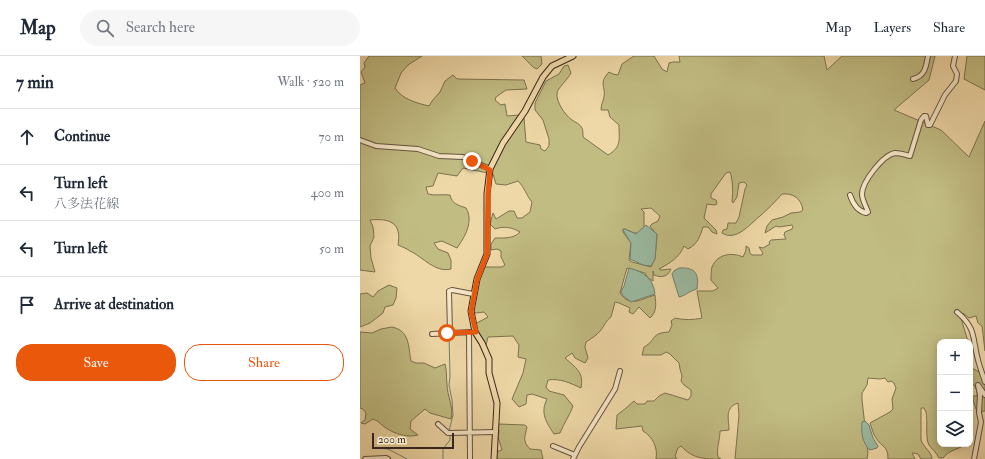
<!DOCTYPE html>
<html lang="en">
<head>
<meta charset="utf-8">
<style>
	body { margin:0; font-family:"IM FELL Double Pica","Noto Serif JP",serif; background:#f6f6f7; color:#1f2937 }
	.controls { position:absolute; right:12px; bottom:12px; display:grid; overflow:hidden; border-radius:8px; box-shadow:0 2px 10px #0003 }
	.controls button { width:36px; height:36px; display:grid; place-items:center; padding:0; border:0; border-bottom:1px solid #e0e1e3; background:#fff; color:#1f2937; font:20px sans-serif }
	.scale { position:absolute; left:12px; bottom:10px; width:82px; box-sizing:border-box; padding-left:4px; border:2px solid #39261f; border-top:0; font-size:11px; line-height:14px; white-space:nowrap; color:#39261f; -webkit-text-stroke:3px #f5e6c6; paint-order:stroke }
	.stop { position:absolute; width:12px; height:12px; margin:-9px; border:3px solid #ea580c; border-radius:50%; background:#fff }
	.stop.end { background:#ea580c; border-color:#fff; box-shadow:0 1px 4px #0008 }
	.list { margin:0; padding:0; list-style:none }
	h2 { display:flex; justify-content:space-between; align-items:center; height:52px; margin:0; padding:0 16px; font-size:17px }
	h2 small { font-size:13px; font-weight:400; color:#747a83 }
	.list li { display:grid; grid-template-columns:26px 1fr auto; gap:12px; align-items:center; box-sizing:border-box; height:56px; padding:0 16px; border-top:1px solid #e0e1e3 }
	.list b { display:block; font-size:15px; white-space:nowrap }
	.list p { margin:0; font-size:13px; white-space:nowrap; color:#747a83 }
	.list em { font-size:13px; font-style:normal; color:#747a83 }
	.actions { display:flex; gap:8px; padding:12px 16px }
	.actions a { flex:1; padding:9px 0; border:1px solid #ea580c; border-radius:16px; text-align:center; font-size:14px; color:#ea580c }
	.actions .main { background:#ea580c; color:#fff }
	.icon { flex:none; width:22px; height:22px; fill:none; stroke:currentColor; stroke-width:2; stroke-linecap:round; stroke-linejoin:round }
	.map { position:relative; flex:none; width:625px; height:403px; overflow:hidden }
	header { display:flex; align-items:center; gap:24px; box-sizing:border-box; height:56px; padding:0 20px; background:#fff; border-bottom:1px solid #e0e1e3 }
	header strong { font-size:19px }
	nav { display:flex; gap:22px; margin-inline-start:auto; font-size:14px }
	.search { width:280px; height:36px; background:#f6f6f7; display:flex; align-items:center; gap:10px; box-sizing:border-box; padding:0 14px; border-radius:22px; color:#747a83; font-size:15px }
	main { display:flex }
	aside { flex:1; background:#fff }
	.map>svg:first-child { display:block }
	.green { fill:#c1bc82; stroke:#7d7150; fill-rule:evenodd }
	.water { fill:#9bbba2; stroke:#747f6e }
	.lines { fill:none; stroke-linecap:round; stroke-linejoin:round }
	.stream { stroke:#747f6e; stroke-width:1 }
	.minor-casing { stroke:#665241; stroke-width:6 }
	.major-casing { stroke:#39261f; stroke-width:7 }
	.minor { stroke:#f5e6c6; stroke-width:4 }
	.major { stroke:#efd8a7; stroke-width:5 }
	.route { stroke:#ea580c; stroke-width:5 }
</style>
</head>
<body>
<header>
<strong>Map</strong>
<div class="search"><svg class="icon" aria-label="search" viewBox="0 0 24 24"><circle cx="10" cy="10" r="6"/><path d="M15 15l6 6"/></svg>Search here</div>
<nav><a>Map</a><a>Layers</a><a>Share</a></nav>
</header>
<main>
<aside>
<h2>7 min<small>Walk · 520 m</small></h2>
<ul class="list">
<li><svg class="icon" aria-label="ahead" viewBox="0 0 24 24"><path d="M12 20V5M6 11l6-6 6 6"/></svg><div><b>Continue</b></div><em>70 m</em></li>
<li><svg class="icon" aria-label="left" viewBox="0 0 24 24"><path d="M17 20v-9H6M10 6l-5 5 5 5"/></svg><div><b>Turn left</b><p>八多法花線</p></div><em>400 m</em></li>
<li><svg class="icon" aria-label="left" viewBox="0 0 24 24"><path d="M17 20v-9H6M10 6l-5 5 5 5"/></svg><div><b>Turn left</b></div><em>50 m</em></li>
<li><svg class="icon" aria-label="arrive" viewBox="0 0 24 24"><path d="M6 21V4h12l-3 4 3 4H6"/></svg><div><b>Arrive at destination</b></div></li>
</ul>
<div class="actions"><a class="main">Save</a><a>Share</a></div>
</aside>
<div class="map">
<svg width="625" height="403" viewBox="0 0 625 403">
	<rect width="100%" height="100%" fill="#efd8a7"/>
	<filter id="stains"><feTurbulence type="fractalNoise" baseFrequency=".005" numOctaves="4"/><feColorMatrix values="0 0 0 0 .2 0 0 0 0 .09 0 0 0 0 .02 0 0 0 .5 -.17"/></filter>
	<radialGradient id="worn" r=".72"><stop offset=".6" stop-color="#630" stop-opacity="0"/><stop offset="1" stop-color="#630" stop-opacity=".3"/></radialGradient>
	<path class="green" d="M9 0H62L48 9 41 17 35 32C42 43 56 47 69 50L72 45 80 36 85 25 93 19 97 23 164 24 167 33 146 34 136 41 135 44 141 49 145 48 147 60 159 59 164 62 166 86 180 89 181 93 185 95 189 90V83L183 64 175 54V47L186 25 199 18 204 10 208 9 211 17C208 23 197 33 197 37 196 46 205 59 212 64 215 66 220 68 222 72 223 74 223 78 223 81L248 99C262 91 259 83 259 69L250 61 248 54H241C241 48 243 46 244 41 246 30 238 28 249 16L253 18 258 19 262 8 274 0H294L302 13 307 16 309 7 313 6H320L319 0H464L467 14 482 0H575L569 24 534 54 581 74 609 101 625 65V295L622 270 618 267 616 260 609 262 603 257 600 259 607 282 612 289 610 294V286H580V388H606C598 394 590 393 583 402H579C576 396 572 393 569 389 565 382 568 364 566 356L564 352H561V384C563 391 572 396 572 403H561L558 398 553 397H552L555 403H528C528 389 522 392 516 382 513 378 512 372 510 367L530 356 533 353 532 343 536 332 534 327 531 325 528 326 525 322 520 323 508 322 507 329 502 337V344L508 396 507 403H375L379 359 378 347C364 352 369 363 369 374L360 375C360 384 356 393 358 401L361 403C344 403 333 403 321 390L318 392 315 400 317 403H296C298 392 293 381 283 375L282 370 256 373 257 359 265 353 274 345 277 348H285L287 345H294L299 340 305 337 328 344 331 340V334L324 329 321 325 322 320 320 313 319 307 310 298 306 296 301 299H282L284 291C297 284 290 277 309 276L312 269 311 265 315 262C323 264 334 264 342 262L337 235H353L358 232 351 224C351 220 351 215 352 211 357 198 372 196 383 201L386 194V190L389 192 390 197 392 199H402L403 197 399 191 403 192 410 188 409 186 411 184 426 183 424 179 425 176 432 173 433 171 432 169 419 171 416 170 405 177 407 170 412 164 423 161 431 157 440 156 443 154C441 142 433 137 422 138 415 146 408 153 400 160 390 168 376 186 362 177L363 174 367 173 368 167H376L379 161 385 133 387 129 384 126 379 127 377 141 373 147 372 145C373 138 373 124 370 116L366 117 351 138V142L356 144 357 148 354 149 347 148 344 162 356 174 357 178 352 176 348 171H343C340 180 338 188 328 193L324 190C319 202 310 207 299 213L301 214 311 213C308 221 301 222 294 219L293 215V225L288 222 285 217 267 212 260 237C270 252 281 243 295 239 296 248 297 256 290 262L279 251 273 258 269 256 270 252 259 247 255 246 251 261C246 264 245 269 241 274 237 279 232 282 226 286L225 291 228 302 225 307 215 302 212 297 205 302C216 312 224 316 221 332 210 327 200 322 188 324L186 331 189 335 204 339 213 350C210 359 204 367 200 377L194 378C186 366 180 357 187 343L172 338 167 339 166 348 159 351 152 343 163 317 166 303 158 301 159 289 153 280 128 281 126 289 119 278 115 268 128 261 124 256 116 257 112 255 118 224 124 211H142L145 209 141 201V195L137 193 131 194V188L135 182C143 182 154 183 160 176 152 171 143 170 135 173L130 168 133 157 136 163 149 155H154L157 162H162L170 156 172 146C166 139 165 132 158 125L146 129 136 128 133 118 103 112 97 120 78 117 73 130 66 131 68 138C76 140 82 138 90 139 92 148 98 149 106 152 114 165 105 181 97 192L82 185 74 187 78 193 88 197 91 204V213C75 217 63 201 50 195 46 192 42 191 38 189 42 167 30 162 10 164L13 171 14 181 10 190 11 202 15 216 0 214V29L5 27 1 16 5 11 4 7ZM291 152 300 160 298 165 292 168 290 170 297 179 295 203 291 211 272 206 269 204 271 187 263 176V173H265L274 177H279L284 171V156L281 153Z
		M162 0H181L182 8 177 13C171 11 167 4 162 0Z
		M607 0H625V34L604 23Z
		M29 229 37 232 36 242 33 249 25 251 23 257 10 267 0 271V238L7 237 13 241 18 235Z
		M32 271C50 275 48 290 51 305L56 307H64L75 312 85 308C87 315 86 321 87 328 87 340 94 351 91 363L70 357 65 353 51 365 50 373 58 379C48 382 35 378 26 372 21 369 19 365 13 363L5 368 1 367 5 364 6 357 3 353 0 352V276L12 277 21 273Z
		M610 313H614L622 318 625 328V355L617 356 613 344V340H617C618 334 614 329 610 325Z
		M138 368 165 369 167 371C165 381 162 385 170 393L181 394 183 403H137L136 396 142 394 138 381 139 375 137 371Z"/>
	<path class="water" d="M286 169 297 178 295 203 291 210 283 209 270 203 271 187 263 174 265 173 276 178Z
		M269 212C284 216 293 222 295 238L271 246 263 240 261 235 264 230Z
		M319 212C336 211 339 218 337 233 329 235 325 240 319 241L312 218 314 215Z
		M505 365 509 369 513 382 518 390 517 392 510 394C502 387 501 376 502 366Z"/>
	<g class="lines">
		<path class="stream" d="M89 279 90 321 89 329 92 344 93 359 89 375
			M18 392 28 393 47 403
			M83 403V393L90 384V378"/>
		<defs>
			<path id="minor" d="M553 23C565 20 566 11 568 0
				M0 84 16 90 58 93 79 100 103 101 130 113
				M490 139C493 148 497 155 506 157L508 156C506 150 502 144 502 138 502 126 523 99 535 97 540 97 546 99 550 100L561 64 564 60H566L568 69H570L585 39 596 25 597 18 593 10 595 0
				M597 256C617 273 612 282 618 304 620 312 623 319 625 326
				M109 276 110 403
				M90 277 89 235 92 234 113 238
				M72 278 111 276
				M78 368 88 377 136 376
				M193 390 215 399
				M5 403 26 402 28 403
				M213 403 219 391 255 333 260 315
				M614 403 621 366 619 357 620 339 618 329 625 339"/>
			<path id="major" d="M134 403 137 347 129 317V303L122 287 115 276 111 255 117 223 127 198V138L130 113 143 87 165 55 183 21 192 10 213 0"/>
		</defs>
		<use href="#minor" class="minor-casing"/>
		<use href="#major" class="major-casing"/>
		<use href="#minor" class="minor"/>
		<use href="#major" class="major"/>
	</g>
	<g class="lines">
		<path class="route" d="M87 277 116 276 111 256 117 224 127 198 128 138 130 114 112 105"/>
	</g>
	<rect width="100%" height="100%" filter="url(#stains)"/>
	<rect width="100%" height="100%" fill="url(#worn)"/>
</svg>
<div class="controls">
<button>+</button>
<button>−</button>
<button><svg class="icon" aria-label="layers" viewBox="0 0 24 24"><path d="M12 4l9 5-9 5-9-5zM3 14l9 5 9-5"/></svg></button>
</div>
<div class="scale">200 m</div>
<div class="stop" style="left:87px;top:277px"></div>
<div class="stop end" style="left:112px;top:105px"></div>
</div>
</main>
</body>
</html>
